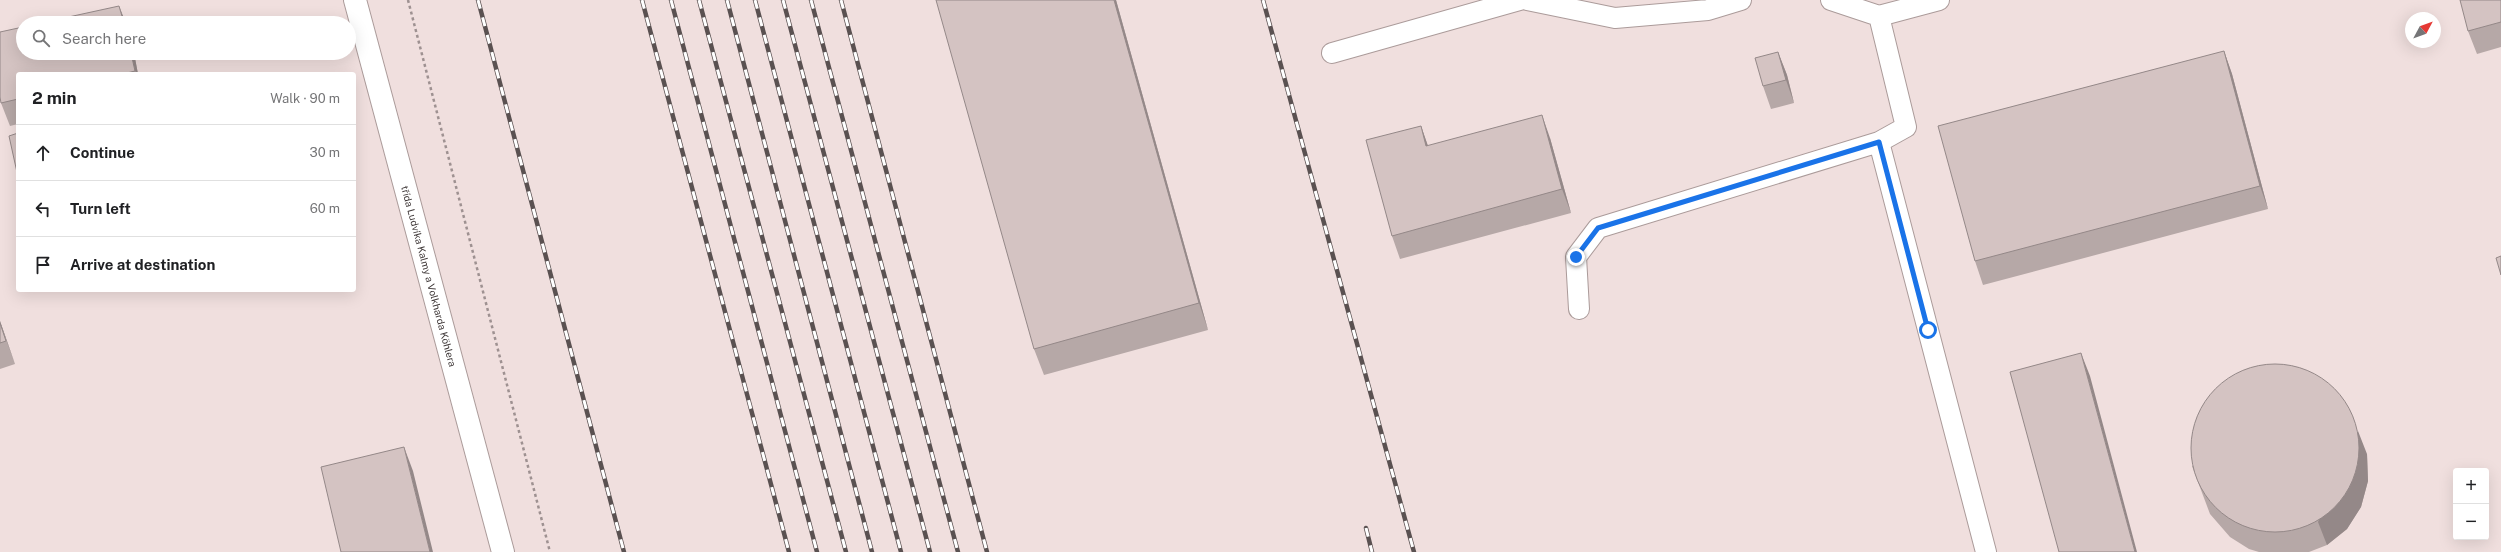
<!DOCTYPE html>
<html lang="en">
<head>
<meta charset="utf-8">
<style>
	body { margin:0; font-family:"Public Sans",sans-serif; background:#f6f6f6; color:#202124 }
	.controls { position:absolute; right:12px; bottom:12px; display:grid; overflow:hidden; border-radius:4px; box-shadow:0 4px 16px #0002 }
	.controls button { width:36px; height:36px; display:grid; place-items:center; padding:0; border:0; border-bottom:1px solid #e0e0e0; background:#fff; color:#202124; font:20px sans-serif }
	.compass { position:absolute; left:2405px; top:12px; width:36px; height:36px; border-radius:50%; background:#fff; box-shadow:0 4px 16px #0002; rotate:49deg }
	.stop { position:absolute; width:12px; height:12px; margin:-9px; border:3px solid #1a73e8; border-radius:50%; background:#fff }
	.stop.end { background:#1a73e8; border-color:#fff; box-shadow:0 1px 4px #0008 }
	.list { margin:0; padding:0; list-style:none }
	h2 { display:flex; justify-content:space-between; align-items:center; height:52px; margin:0; padding:0 16px; font-size:17px }
	h2 small { font-size:13px; font-weight:400; color:#757577 }
	.list li { display:grid; grid-template-columns:26px 1fr auto; gap:12px; align-items:center; box-sizing:border-box; height:56px; padding:0 16px; border-top:1px solid #e0e0e0 }
	.list b { display:block; font-size:15px; white-space:nowrap }
	.list em { font-size:13px; font-style:normal; color:#757577 }
	.icon { flex:none; width:22px; height:22px; fill:none; stroke:currentColor; stroke-width:2; stroke-linecap:round; stroke-linejoin:round }
	.map { position:relative; flex:none; width:2501px; height:552px; overflow:hidden }
	.search { position:absolute; background:#fff; box-shadow:0 4px 16px #0002; left:16px; top:16px; width:340px; height:44px; display:flex; align-items:center; gap:10px; box-sizing:border-box; padding:0 14px; border-radius:22px; color:#757577; font-size:15px }
	.panel { position:absolute; background:#fff; box-shadow:0 4px 16px #0002; left:16px; top:72px; width:340px; height:220px; border-radius:4px }
	.map>svg:first-child { display:block }
	.lines { fill:none; stroke-linecap:round; stroke-linejoin:round }
	.service-casing { stroke:#ab9b9a; stroke-width:22 }
	.tertiary-casing { stroke:#ab9b9a; stroke-width:24 }
	.path { stroke:#9e9191; stroke-width:2.5; stroke-dasharray:3 3; stroke-linecap:butt }
	.service { stroke:#fff; stroke-width:20 }
	.tertiary { stroke:#fff; stroke-width:22 }
	.rail-casing { stroke:#5a5151; stroke-width:4.5 }
	.rail { stroke:#fff; stroke-width:3; stroke-dasharray:9; stroke-linecap:butt }
	.wall { fill:#b6a8a7 }
	.shaded-wall { fill:#948888 }
	.building { fill:#d4c3c2; stroke:#948888 }
	.route { stroke:#1a73e8; stroke-width:5 }
	.labels { text-anchor:middle; stroke-width:4; stroke-linejoin:round; paint-order:stroke }
	.street-label { font-size:10px; fill:#3e3737; stroke:#fff }
</style>
</head>
<body>
<div class="map">
<svg width="2501" height="552" viewBox="0 0 2501 552">
	<rect width="100%" height="100%" fill="#f0dfde"/>
	<g class="lines">
		<defs>
			<path id="service" d="M1527 0 1615 18 1708 10 1741 0
				M1879 16 1939 0
				M1332 53 1520 0
				M1879 142 1986 552
				M1579 309 1576 257 1598 228 1879 142 1906 127 1879 16 1831 0"/>
			<path id="tertiary" d="M355 0 503 552"/>
		</defs>
		<use href="#service" class="service-casing"/>
		<use href="#tertiary" class="tertiary-casing"/>
		<path class="path" d="M408 0 550 552"/>
		<use href="#service" class="service"/>
		<use href="#tertiary" class="tertiary"/>
		<defs>
			<path id="rail" d="M478 0 624 552
				M642 0 789 552
				M671 0 817 552
				M699 0 846 552
				M727 0 872 552
				M755 0 901 552
				M783 0 930 552
				M811 0 958 552
				M841 0 987 552
				M1263 0 1414 552
				M1366 528 1372 552"/>
		</defs>
		<use href="#rail" class="rail-casing"/>
		<use href="#rail" class="rail"/>
	</g>
	<path class="wall" d="M1116 0 1208 330 1044 375 1034 349Z
		M2501 0V47L2477 54 2468 31Z
		M2224 51 2232 74 2268 209 1983 285 1975 261Z
		M1778 52 1787 75 1794 103 1771 109 1763 86Z
		M23 53H134L138 74H18V124L10 126 1 103Z
		M1421 126 1428 146 1550 138 1571 213 1400 259 1392 236Z
		M0 321 15 364 0 369Z
		M2367 454 2368 481 2361 507 2347 529 2327 545 2309 552H2259L2249 549 2230 537 2210 514 2192 466Z"/>
	<path class="shaded-wall" d="M1114 0H1116L1208 330 1199 303Z
		M119 6 126 23H124Z
		M2224 51 2232 74 2268 209 2260 186Z
		M1778 52 1787 75 1794 103 1786 80Z
		M131 53H134L138 74H136Z
		M1542 115 1550 138 1571 213 1562 189Z
		M1421 126 1429 149 1426 146Z
		M0 321 15 364 0 323Z
		M2081 353 2090 376 2137 552H2135Z
		M2358 431 2367 454 2368 481 2361 507 2347 529 2327 545 2318 522Z
		M404 447 413 471 433 552H430Z"/>
	<path class="building" d="M936 0H1114L1199 303 1034 349Z
		M2460 0H2501V22L2468 31Z
		M119 6 124 23H41Z
		M23 27V53H131L135 71 123 74H18V99L1 103 0 97V32Z
		M2224 51 2260 186 1975 261 1938 126Z
		M1778 52 1786 80 1763 86 1755 58Z
		M1542 115 1562 189 1392 236 1366 140 1421 126 1426 146Z
		M18 133V177L9 136Z
		M2501 256V275L2496 258Z
		M0 323 6 341 0 343Z
		M2081 353 2135 552H2059L2010 372Z
		M2191 448a84 84 0 1 1 168 0a84 84 0 1 1-168 0Z
		M404 447 430 552H341L321 467Z"/>
	<g class="lines">
		<path class="route" d="M1576 257 1598 228 1879 142 1928 330"/>
	</g>
	<g class="labels">
		<g class="street-label">
			<text transform="translate(429 276) rotate(75)" y="4">třída Ludvíka Kalmy a Volkharda Köhlera</text>
		</g>
	</g>
</svg>
<div class="controls">
<button>+</button>
<button>−</button>
</div>
<svg class="compass" viewBox="-18 -18 36 36"><path d="M0-13l5 13h-10z" fill="#e53935"/><path d="M0 13l5-13h-10z" fill="#757577"/></svg>
<div class="stop" style="left:1928px;top:330px"></div>
<div class="stop end" style="left:1576px;top:257px"></div>
<div class="search"><svg class="icon" aria-label="search" viewBox="0 0 24 24"><circle cx="10" cy="10" r="6"/><path d="M15 15l6 6"/></svg>Search here</div>
<section class="panel">
<h2>2 min<small>Walk · 90 m</small></h2>
<ul class="list">
<li><svg class="icon" aria-label="ahead" viewBox="0 0 24 24"><path d="M12 20V5M6 11l6-6 6 6"/></svg><div><b>Continue</b></div><em>30 m</em></li>
<li><svg class="icon" aria-label="left" viewBox="0 0 24 24"><path d="M17 20v-9H6M10 6l-5 5 5 5"/></svg><div><b>Turn left</b></div><em>60 m</em></li>
<li><svg class="icon" aria-label="arrive" viewBox="0 0 24 24"><path d="M6 21V4h12l-3 4 3 4H6"/></svg><div><b>Arrive at destination</b></div></li>
</ul>
</section>
</div>
</body>
</html>
